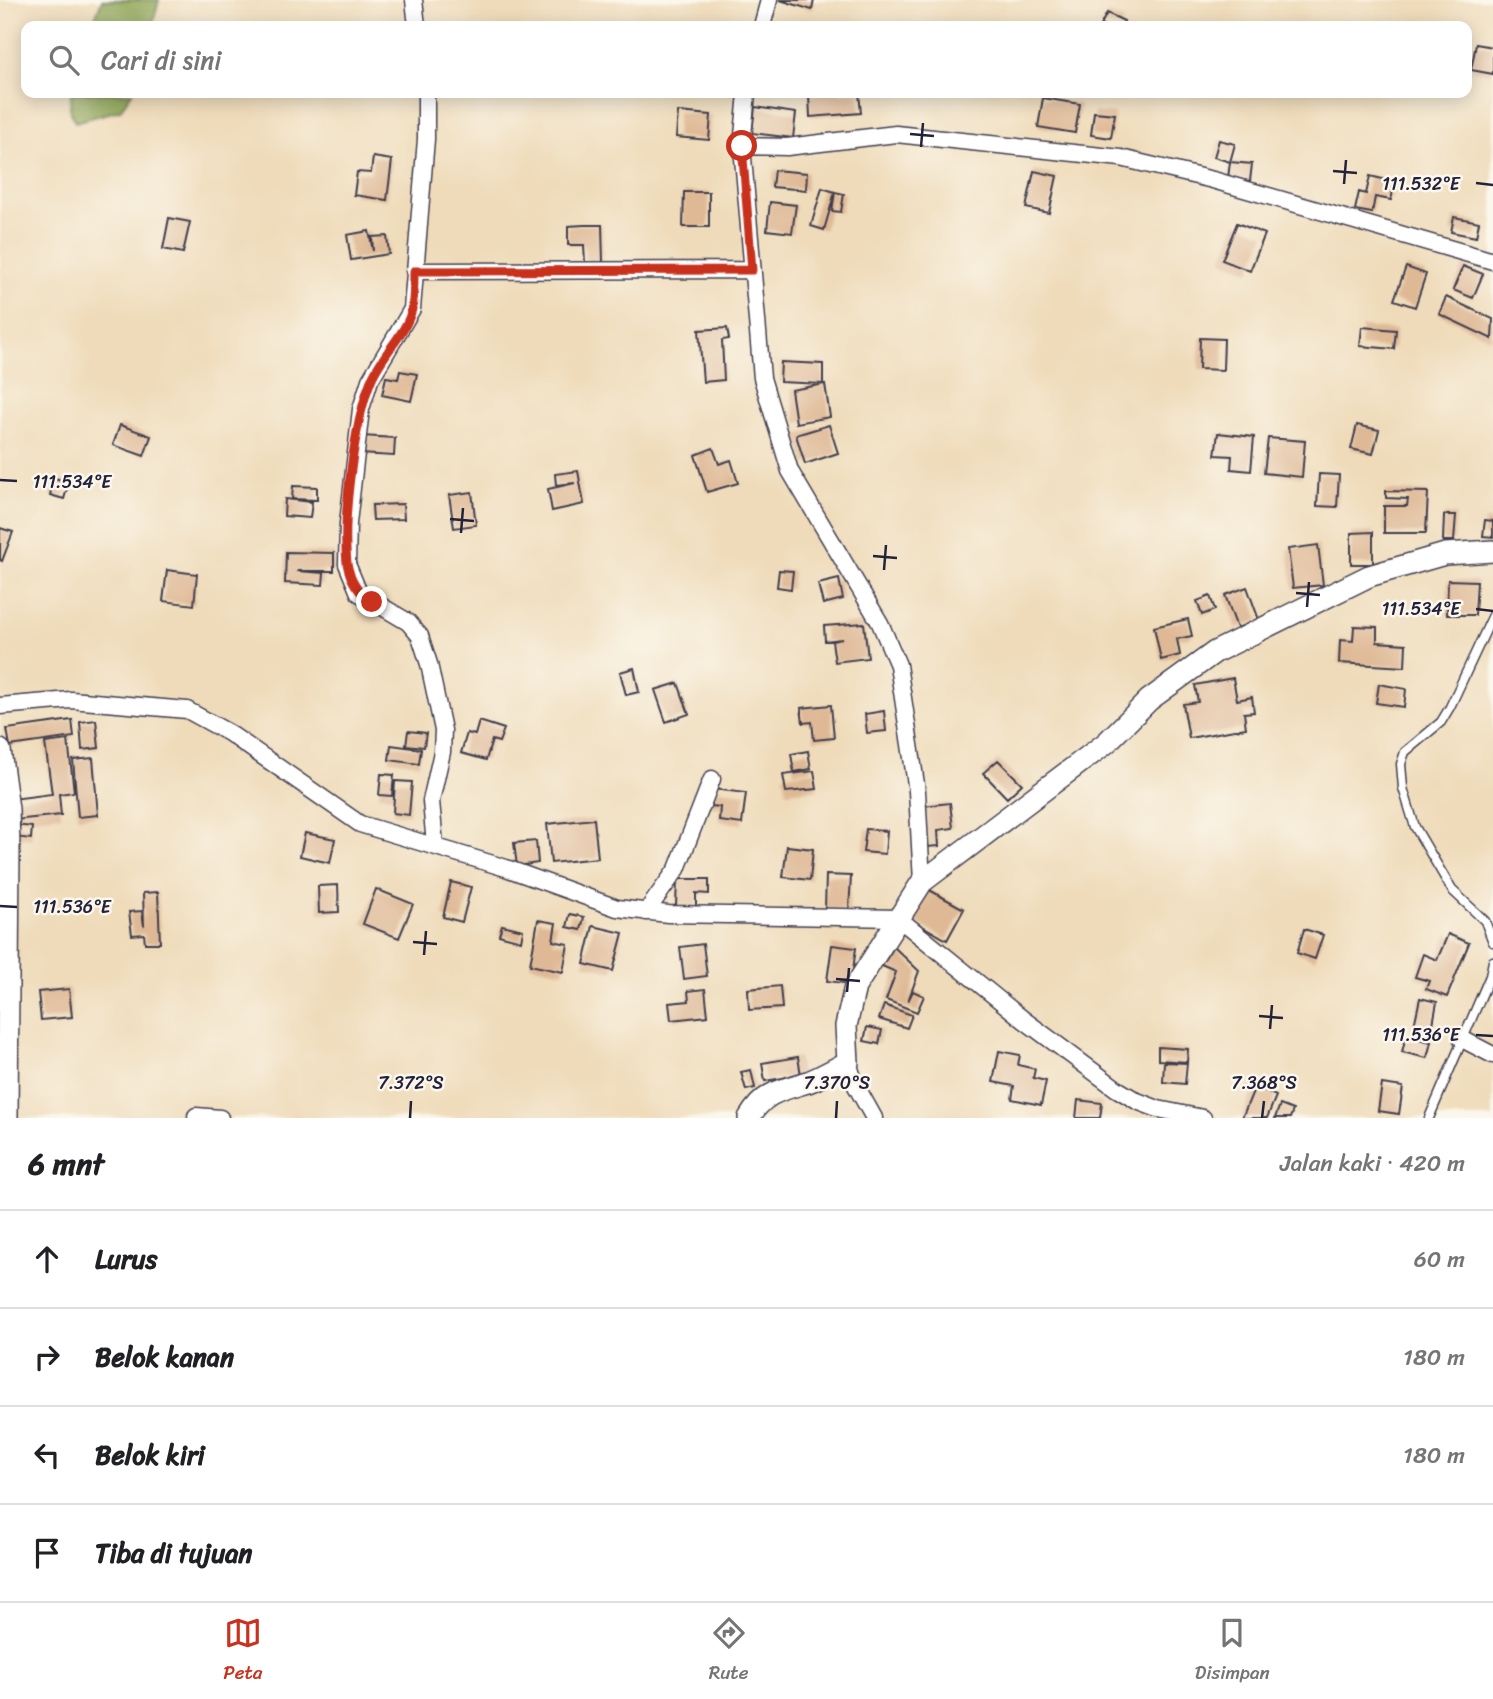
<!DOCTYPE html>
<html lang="id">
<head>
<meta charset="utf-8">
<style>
	body { margin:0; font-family:Sriracha,sans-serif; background:#f2f2f2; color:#202124 }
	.stop { position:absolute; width:21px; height:21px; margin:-16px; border:5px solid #c8321e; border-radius:50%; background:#fff }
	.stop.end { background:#c8321e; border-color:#fff; box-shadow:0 2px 7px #0008 }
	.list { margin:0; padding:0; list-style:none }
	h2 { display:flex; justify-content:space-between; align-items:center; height:91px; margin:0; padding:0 28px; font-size:30px }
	h2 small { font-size:23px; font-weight:400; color:#757577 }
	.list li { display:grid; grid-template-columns:46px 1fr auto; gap:21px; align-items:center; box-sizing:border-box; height:98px; padding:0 28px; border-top:2px solid #e0e0e0 }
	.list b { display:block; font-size:26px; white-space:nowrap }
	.list em { font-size:23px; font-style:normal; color:#757577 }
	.icon { flex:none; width:38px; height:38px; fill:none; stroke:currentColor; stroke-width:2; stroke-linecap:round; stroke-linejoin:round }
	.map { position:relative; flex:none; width:1493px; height:1118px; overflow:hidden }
	.search { position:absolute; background:#fff; box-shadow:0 4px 18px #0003; left:21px; right:21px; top:21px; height:77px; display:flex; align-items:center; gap:18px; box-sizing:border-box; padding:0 24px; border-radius:14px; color:#757577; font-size:26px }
	.sheet { height:483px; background:#fff }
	nav { display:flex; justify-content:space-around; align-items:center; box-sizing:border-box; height:98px; border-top:2px solid #e0e0e0; background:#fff; font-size:19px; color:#757577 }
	nav a { display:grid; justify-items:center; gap:4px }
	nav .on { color:#c8321e }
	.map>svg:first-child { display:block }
	.forest { fill:#8ea657; stroke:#586449; stroke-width:2 }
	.building { fill:#dfb996 }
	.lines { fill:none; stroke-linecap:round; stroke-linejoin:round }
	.lane-casing { stroke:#413e4e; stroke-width:11 }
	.street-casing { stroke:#413e4e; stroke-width:19 }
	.secondary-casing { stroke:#413e4e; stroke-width:24 }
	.lane { stroke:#fff; stroke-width:8 }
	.street { stroke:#fff; stroke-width:16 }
	.secondary { stroke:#fff; stroke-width:21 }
	.route { stroke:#c8321e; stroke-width:9 }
	.ticks { fill:none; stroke:#22223b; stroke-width:2.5 }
	.ticks-label { font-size:18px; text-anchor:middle; fill:#22223b; stroke:#fbf7ec; stroke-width:5; stroke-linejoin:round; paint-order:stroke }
</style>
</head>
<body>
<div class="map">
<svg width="1493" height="1118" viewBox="0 0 1493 1118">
	<rect width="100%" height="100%" fill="#fbf7ec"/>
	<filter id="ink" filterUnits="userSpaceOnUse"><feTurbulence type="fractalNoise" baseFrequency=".0143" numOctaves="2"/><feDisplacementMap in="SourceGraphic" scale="14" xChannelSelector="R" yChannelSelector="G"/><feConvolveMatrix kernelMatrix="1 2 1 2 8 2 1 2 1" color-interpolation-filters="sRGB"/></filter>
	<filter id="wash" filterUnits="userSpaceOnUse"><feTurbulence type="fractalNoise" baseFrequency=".00686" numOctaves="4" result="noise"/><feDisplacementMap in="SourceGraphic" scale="28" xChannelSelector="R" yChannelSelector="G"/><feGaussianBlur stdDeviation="1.57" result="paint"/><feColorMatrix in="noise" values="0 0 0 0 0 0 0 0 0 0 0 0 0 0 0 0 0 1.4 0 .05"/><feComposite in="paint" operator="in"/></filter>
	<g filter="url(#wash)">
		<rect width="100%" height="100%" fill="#efdbba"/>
		<path class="forest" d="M102 0H159L152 26H92Z
			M71 93H132L120 110 75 122 70 110Z"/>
		<g id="blocks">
			<path class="building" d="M780 0H814L812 10Z
				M1107 13 1124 21 1121 26H1100Z
				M1476 44 1493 47V74L1471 70Z
				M824 93H859L861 113 810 117 809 95Z
				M1043 98 1080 104 1075 133 1038 127Z
				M755 107 796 113 793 138 752 133Z
				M678 112 711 115 709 140 676 137Z
				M1094 112 1115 114 1111 138 1091 135Z
				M1219 140 1235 144 1230 162 1214 157Z
				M373 157 392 160 387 200 354 195 357 172 371 173Z
				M1230 162 1252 164 1250 181 1228 178Z
				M774 170 807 173 806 190 772 187Z
				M1034 171 1057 176 1049 213 1026 208Z
				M1370 176 1395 182 1391 200 1375 197 1372 213 1355 210 1359 192 1366 194Z
				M822 188 835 192 824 230 811 226Z
				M684 192H709V227H683Z
				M835 192 844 194 841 212 832 211Z
				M770 202 796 205 792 233 767 230Z
				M1454 217 1479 222 1476 237 1451 232Z
				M169 218 190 222 183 253 163 249Z
				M1237 223 1265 234 1250 271 1222 260Z
				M584 225H602L603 262H585L584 245H568V226Z
				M369 231 373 251 372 237 387 236 389 254 351 260 347 235Z
				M1463 266 1483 274 1473 298 1453 290Z
				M1406 267 1426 274 1415 307 1394 300Z
				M1446 297 1493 319 1492 339 1439 314Z
				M1362 327 1396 330 1394 349 1360 346Z
				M727 328 729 339 722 340 724 380 703 382 699 330Z
				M1200 338 1224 339 1223 370 1199 369Z
				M781 362 823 364V384L780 382Z
				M400 371 417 374 411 401 382 395 386 377 398 379Z
				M825 384 830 417 796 423 791 390Z
				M120 425 151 436 144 456 113 445Z
				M829 425 838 453 805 464 796 435Z
				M1357 425 1379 430 1373 454 1351 449Z
				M1218 433 1254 437 1251 471 1231 469 1232 456 1215 455Z
				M361 436 395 438 394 456 360 454Z
				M1268 438 1305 441 1302 477 1264 473Z
				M713 448 719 464 731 460 738 483 707 492 695 455Z
				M578 471 584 504 552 511 548 489 575 483 556 485 555 474Z
				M1319 474 1339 475 1337 507 1317 506Z
				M54 478 69 482 64 499 50 495Z
				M293 486 317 487V500L292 499Z
				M1386 491 1428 492 1426 533H1384V506H1407L1408 499 1386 498Z
				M472 492 476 525 454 528 449 495Z
				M285 499 312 502 310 518 284 516Z
				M403 504 404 519 373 520 372 505Z
				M1444 515H1456L1454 541H1443Z
				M1485 520 1493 521V537L1483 536Z
				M0 528 13 532 2 561 0 560Z
				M1373 532V564H1351V533Z
				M1318 545 1323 585 1293 588 1288 549Z
				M286 552 334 553V571H297L324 573 323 585 285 583Z
				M167 570 197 574 194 605 163 601Z
				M779 570 793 571 791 589 777 587Z
				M839 579 843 599 823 604 818 584Z
				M1448 580 1477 581 1475 615H1447Z
				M1247 587 1259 620 1237 628 1225 595Z
				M1210 596 1215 610 1202 615 1197 601Z
				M1188 619 1192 636 1177 639 1180 655 1161 660 1154 627Z
				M864 623 868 658 835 662 832 641 842 639 825 641 824 626Z
				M1354 626 1377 627V642L1406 644 1405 667 1339 663 1340 640 1353 641Z
				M634 668 639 692 626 695 620 672Z
				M1233 678 1237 700 1252 697 1254 712 1244 713 1246 728 1189 738 1183 704 1198 702 1195 685Z
				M678 683 689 714 666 722 655 690Z
				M1379 684 1406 689 1404 707 1376 703Z
				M831 705 834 738 814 740 812 722 803 723 801 708Z
				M884 711 886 731 867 733 865 714Z
				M72 720 74 737 10 746 7 729Z
				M96 720 99 748 82 750 80 722Z
				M479 721 504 729 499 742 492 740 486 760 461 753 467 733 475 735Z
				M408 731 426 733 424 747 406 745Z
				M68 740 74 792 59 794 61 815 15 820 12 799 52 794 45 743Z
				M391 745 421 749 419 764 389 760Z
				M808 751 811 769 794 772 791 754Z
				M93 758 98 815 78 817 73 760Z
				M998 760 1022 784 1007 798 983 773Z
				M814 771 817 789 786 792 783 775Z
				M381 774 394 775 392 796 379 795Z
				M395 781 412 782 409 815 393 813Z
				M713 789 746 793 742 824 719 821 720 807 711 806Z
				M950 803 953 828 938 830 939 846 927 847 923 806Z
				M594 819 598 858 551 863 547 824Z
				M16 825 32 827 31 839 14 837Z
				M866 829 887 831 885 854 863 852Z
				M305 833 335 839 330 863 300 856Z
				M536 841 538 863 517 866 514 843Z
				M787 846 813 849 810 880 783 877Z
				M826 875 851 876 849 910 825 909Z
				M677 879H709V894L696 893V906H676Z
				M451 882 471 887 462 922 443 917Z
				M338 885 339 912 319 913 318 886Z
				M924 887 964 909 947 940 907 917Z
				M376 889 413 904 399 938 363 924Z
				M158 892 160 943H145L144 934 132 935 129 912 142 911 144 926 143 893Z
				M570 914 584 917 581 930 567 927Z
				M538 920 556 923 553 941 568 944 563 972 530 965Z
				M502 925 523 930 521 941 499 935Z
				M593 926 623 933 613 971 584 964Z
				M1304 929 1323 935 1315 959 1297 953Z
				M1448 934 1469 943 1447 997 1426 989 1429 981 1415 977 1423 954 1437 960Z
				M703 944 707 976 684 979 680 947Z
				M832 945 856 948 851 984 827 981Z
				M894 947 919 971 908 1001 913 991 924 996 917 1012 886 1000 896 972 882 966Z
				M780 986 782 1008 749 1010 748 989Z
				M69 989 72 1017 41 1020 38 992Z
				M705 989 708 1016 671 1020 669 1003 689 1001 688 991Z
				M1420 998 1437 1002 1432 1030 1414 1026Z
				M884 1005 912 1015 907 1028 879 1019Z
				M867 1027 882 1030 879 1044 864 1041Z
				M1406 1036 1431 1042 1427 1058 1402 1052Z
				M1158 1047 1188 1049 1187 1062 1158 1060Z
				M999 1051 1020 1055 1018 1065 1035 1069 1033 1078 1046 1081 1041 1105 1012 1099 1014 1086 993 1082Z
				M798 1057 801 1075 765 1081 762 1063Z
				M1164 1062 1187 1063 1185 1084 1163 1082Z
				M751 1070 755 1088 746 1090 741 1072Z
				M1382 1084 1403 1087 1399 1114 1378 1111Z
				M1255 1086 1276 1096 1267 1118H1242Z
				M1078 1100 1102 1103 1100 1118H1076Z
				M1280 1105 1293 1110 1290 1118H1275Z"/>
		</g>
	</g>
	<g filter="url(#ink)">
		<use href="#blocks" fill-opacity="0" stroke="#413e4e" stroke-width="2"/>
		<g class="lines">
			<defs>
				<path id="lane" d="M1493 615 1450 707 1441 722 1405 752 1401 764 1403 788 1415 827 1452 890 1485 921 1493 942
					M1429 1118 1490 976 1493 961"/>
				<path id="street" d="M414 0 417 26
					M762 26 769 0
					M426 93V139L412 309 370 380 361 409 348 523 347 564 359 593 408 622 420 636 429 664 443 730 442 752 431 801 435 845
					M747 93 742 146 762 378 790 471 880 623 898 665 917 791 922 882
					M742 146 787 147 896 134 1121 158 1213 180 1493 261
					M414 271 752 270
					M0 706 71 700 187 710 229 733 360 824 506 868 617 908 668 914 898 918 1024 1020 1117 1089 1137 1101 1158 1109 1203 1118
					M646 912 677 869 712 779
					M1462 1039 1493 1055
					M848 1062 855 1084 874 1118
					M196 1116 220 1118"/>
				<path id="secondary" d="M0 750 8 809 9 848 7 1118
					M749 1118C764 1092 781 1090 808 1082 821 1077 835 1069 848 1062L846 1026 855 987 922 882 1106 743 1149 700 1215 652 1369 576 1445 554 1493 551"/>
			</defs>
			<use href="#lane" class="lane-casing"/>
			<use href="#street" class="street-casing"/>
			<use href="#secondary" class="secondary-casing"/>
			<use href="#lane" class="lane"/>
			<use href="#street" class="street"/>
			<use href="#secondary" class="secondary"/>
		</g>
	</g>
	<g class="lines" filter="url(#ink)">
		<path class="route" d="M372 602C359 593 350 581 347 563 342 519 354 425 370 383 379 357 406 335 412 309 414 297 414 283 414 271L752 270 742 146"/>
	</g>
	<path class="ticks" d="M910 134 934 136M921 147 923 123M1333 171 1357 173M1476 183 1493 185M1344 184 1346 160M0 480 17 481M450 519 474 521M461 533 463 508M873 556 897 558M884 570 886 545M1296 593 1320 595M1307 607 1309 582M1476 609 1493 611M0 906 17 907M413 942 437 944M424 955 426 931M836 979 860 981M847 992 849 968M1259 1016 1283 1018M1270 1029 1272 1005M1476 1035 1493 1036M410 1118 411 1101M836 1118 837 1101M1262 1118 1264 1101"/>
	<g class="ticks-label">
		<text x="1421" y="190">111.532°E</text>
		<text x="72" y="488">111.534°E</text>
		<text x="1421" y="615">111.534°E</text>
		<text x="72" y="913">111.536°E</text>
		<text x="1421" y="1041">111.536°E</text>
		<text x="411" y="1089">7.372°S</text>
		<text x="837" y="1089">7.370°S</text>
		<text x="1264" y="1089">7.368°S</text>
	</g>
</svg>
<div class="stop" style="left:742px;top:146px"></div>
<div class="stop end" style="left:372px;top:602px"></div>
<div class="search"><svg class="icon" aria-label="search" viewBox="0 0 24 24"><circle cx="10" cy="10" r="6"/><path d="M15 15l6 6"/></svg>Cari di sini</div>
</div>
<section class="sheet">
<h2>6 mnt<small>Jalan kaki · 420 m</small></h2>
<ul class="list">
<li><svg class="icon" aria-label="ahead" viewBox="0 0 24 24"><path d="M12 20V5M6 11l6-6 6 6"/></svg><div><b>Lurus</b></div><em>60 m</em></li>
<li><svg class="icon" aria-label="right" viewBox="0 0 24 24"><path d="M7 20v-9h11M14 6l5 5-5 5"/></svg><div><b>Belok kanan</b></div><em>180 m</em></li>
<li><svg class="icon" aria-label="left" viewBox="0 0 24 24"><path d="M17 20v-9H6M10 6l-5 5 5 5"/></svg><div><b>Belok kiri</b></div><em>180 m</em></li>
<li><svg class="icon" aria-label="arrive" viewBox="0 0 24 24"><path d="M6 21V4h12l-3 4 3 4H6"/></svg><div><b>Tiba di tujuan</b></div></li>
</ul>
</section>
<nav>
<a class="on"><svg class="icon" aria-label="map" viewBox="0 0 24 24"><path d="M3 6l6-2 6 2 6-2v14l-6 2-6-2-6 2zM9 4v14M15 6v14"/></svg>Peta</a>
<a><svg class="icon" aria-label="directions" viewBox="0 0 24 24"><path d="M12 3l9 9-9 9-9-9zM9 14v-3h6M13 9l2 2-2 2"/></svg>Rute</a>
<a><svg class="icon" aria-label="saved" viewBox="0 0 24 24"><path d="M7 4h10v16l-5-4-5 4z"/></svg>Disimpan</a>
</nav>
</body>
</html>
